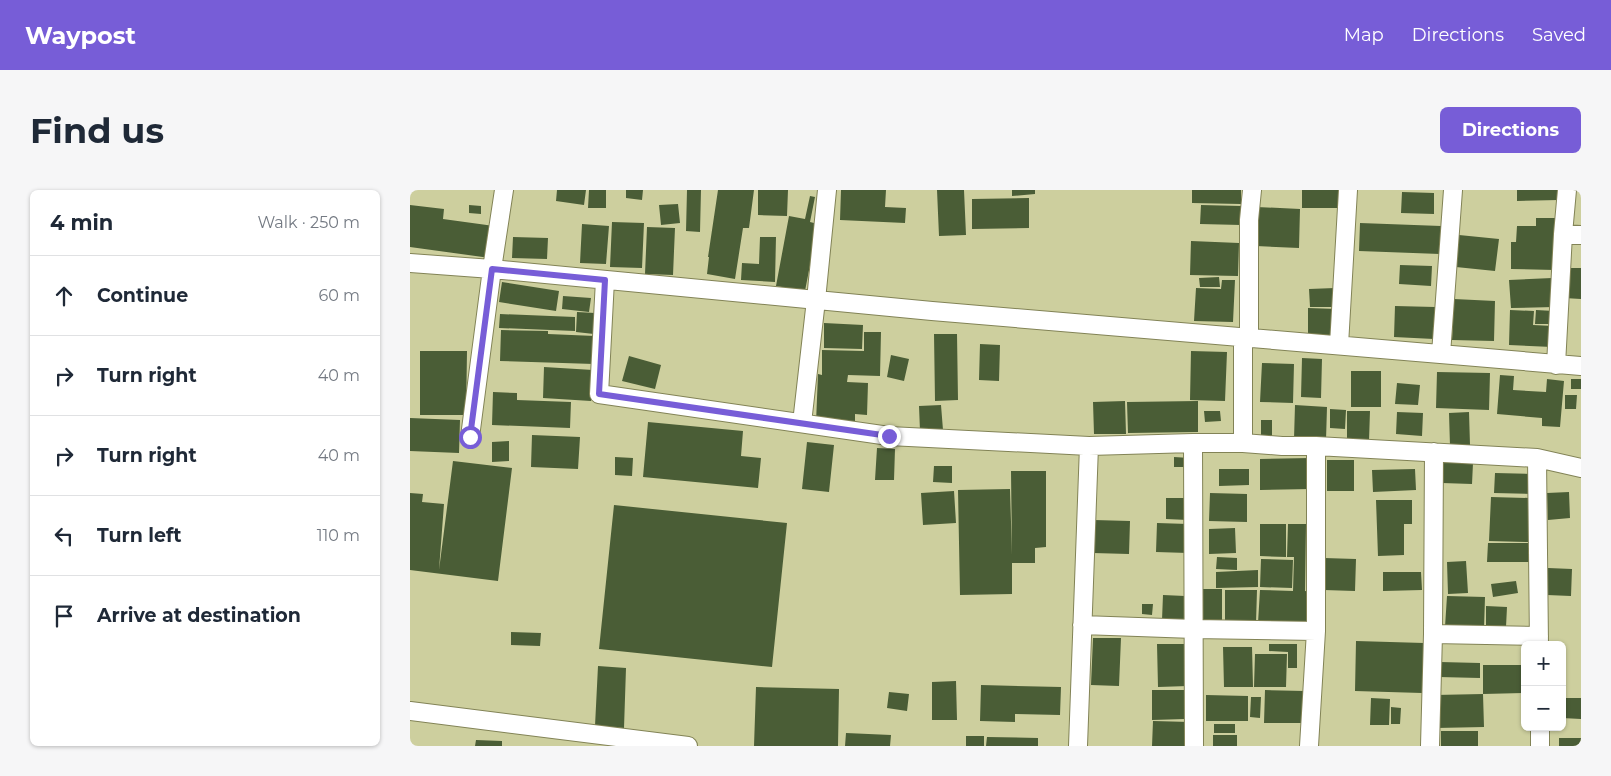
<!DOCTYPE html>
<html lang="en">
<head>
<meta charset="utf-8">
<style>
	body { margin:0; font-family:Montserrat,sans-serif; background:#f6f6f7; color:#1f2937 }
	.controls { position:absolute; right:15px; bottom:15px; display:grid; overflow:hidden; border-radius:8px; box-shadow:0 1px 4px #0004 }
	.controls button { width:45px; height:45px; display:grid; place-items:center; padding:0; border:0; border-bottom:1px solid #e0e1e3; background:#fff; color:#1f2937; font:25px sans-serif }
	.stop { position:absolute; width:15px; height:15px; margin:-11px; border:4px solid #775dd7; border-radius:50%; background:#fff }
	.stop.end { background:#775dd7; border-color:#fff; box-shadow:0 1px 5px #0008 }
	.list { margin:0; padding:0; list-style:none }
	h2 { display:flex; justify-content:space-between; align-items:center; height:65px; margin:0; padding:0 20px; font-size:21px }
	h2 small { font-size:16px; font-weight:400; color:#747a83 }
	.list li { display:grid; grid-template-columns:32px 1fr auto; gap:15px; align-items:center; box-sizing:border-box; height:80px; padding:0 20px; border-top:1px solid #e0e1e3 }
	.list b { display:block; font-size:19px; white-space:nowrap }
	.list em { font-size:16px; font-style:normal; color:#747a83 }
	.icon { flex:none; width:28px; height:28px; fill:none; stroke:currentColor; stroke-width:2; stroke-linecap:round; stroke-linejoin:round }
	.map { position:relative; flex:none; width:1171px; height:556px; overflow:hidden; border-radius:8px }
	header { display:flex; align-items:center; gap:30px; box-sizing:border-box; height:70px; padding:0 25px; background:#775dd7; color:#fff }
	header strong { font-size:24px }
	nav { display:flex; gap:28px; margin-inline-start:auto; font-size:18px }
	.intro { display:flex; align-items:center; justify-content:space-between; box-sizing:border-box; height:120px; padding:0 30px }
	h1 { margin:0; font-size:35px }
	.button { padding:12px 22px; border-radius:8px; background:#775dd7; color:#fff; font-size:18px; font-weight:700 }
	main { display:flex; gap:30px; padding:0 30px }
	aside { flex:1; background:#fff; border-radius:8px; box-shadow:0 1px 4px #0004 }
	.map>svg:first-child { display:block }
	.building { fill:#4a5d36 }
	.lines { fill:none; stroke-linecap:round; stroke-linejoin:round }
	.minor-casing { stroke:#828356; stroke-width:20 }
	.minor { stroke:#fff; stroke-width:18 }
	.route { stroke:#775dd7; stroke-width:6 }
</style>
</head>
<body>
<header>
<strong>Waypost</strong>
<nav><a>Map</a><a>Directions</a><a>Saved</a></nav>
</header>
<div class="intro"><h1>Find us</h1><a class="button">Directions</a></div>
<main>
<aside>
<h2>4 min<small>Walk · 250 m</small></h2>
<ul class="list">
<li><svg class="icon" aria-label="ahead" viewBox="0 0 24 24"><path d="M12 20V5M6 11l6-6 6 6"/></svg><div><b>Continue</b></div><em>60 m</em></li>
<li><svg class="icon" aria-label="right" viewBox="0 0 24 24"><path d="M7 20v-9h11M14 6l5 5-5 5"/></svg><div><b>Turn right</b></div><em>40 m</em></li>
<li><svg class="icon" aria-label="right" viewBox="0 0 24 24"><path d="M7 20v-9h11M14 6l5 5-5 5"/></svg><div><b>Turn right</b></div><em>40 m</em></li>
<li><svg class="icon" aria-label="left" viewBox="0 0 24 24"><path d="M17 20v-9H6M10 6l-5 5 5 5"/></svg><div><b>Turn left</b></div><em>110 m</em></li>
<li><svg class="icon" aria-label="arrive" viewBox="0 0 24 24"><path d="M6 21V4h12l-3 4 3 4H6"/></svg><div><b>Arrive at destination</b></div></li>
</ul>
</aside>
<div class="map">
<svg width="1171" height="556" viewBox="0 0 1171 556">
	<rect width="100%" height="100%" fill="#cdcf9e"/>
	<path class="building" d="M147 0H176L174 15 146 11Z
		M179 0H196V18H178Z
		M216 0H233L232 10 216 8Z
		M277 0H291L290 42 276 41Z
		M308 0H344L339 38H333L325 89 297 84 299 67H298Z
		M348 0H378L377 26 348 25Z
		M431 0H476L475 17 496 18 495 33 430 30Z
		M527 0H554L556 45 529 46Z
		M602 0H625V4L602 6Z
		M782 0H831V14L782 13Z
		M892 0H934V18H892Z
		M1107 0H1148V10L1107 11Z
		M992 2 1024 3V24L991 23Z
		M400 6 405 7 400 32 408 34 395 101 366 96 379 26 395 29Z
		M619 8V38L562 39V9Z
		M268 14 270 33 251 35 249 15Z
		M0 15 34 19 33 29 84 36 80 68 0 57Z
		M59 15 71 16V24L59 23Z
		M791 15 831 16V35L790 34Z
		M847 17 890 19 889 58 846 56Z
		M1126 28H1146L1145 80 1101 79V52H1106L1107 36H1126Z
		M202 32 234 33 232 78 200 77Z
		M950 33 1031 36 1030 64 949 61Z
		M172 34 199 36 196 74 170 73Z
		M237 37 265 38 263 85 235 84Z
		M1049 45 1089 49 1085 81 1046 77Z
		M103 47 138 48 137 69 102 68Z
		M350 47H366L365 92 331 90 332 73 349 74Z
		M781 51 829 53 828 86 780 85Z
		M990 75 1022 76 1021 96 989 94Z
		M1155 78H1171V109L1154 108Z
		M809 87 810 97H790L789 88Z
		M1142 88 1144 117 1101 118 1099 90Z
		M812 90H825L823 132 784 131 786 98 811 99Z
		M92 92 149 101 146 121 89 112Z
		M925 98 926 117H900L899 99Z
		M153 106 181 108 179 122 152 119Z
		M1044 109 1085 111 1084 151 1042 150Z
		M985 116 1025 117 1024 149 984 147Z
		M898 118 927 119 926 147H898Z
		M1100 120 1124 121 1123 135 1143 136 1142 157 1099 155Z
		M1126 120 1144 121V134H1125Z
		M167 122 185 123 184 144 166 142Z
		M90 124 165 127V141L89 138Z
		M414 133 453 135 452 159 414 158Z
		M91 140 138 141V144L185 146 184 174 90 171Z
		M454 142H471L470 186 438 185 437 192 458 193 457 225 445 224V235L406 233 408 184 412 185V160L454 161Z
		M524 144H547L548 210 525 211Z
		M570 154 590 155 589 191 569 190Z
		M10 161H57L56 225H10Z
		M781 161 817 162 815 211 780 210Z
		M481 165 499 169 494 191 477 187Z
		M219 166 251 175 245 199 212 191Z
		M892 168 912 169 911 208 891 207Z
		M852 173 884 174 883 213 850 212Z
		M134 177 183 180 181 211 133 208Z
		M941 181H971V217H941Z
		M1027 182 1080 183 1079 220 1026 218Z
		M1090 185 1104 186 1103 200 1136 202 1137 189 1154 191 1150 237 1132 236V228L1087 224Z
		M1161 189H1171V199H1161Z
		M987 193 1010 195 1008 215 985 214Z
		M83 202 107 203V210L161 212 160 238 82 235Z
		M1155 205H1167L1166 219H1155Z
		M715 211 716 244H684L683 212Z
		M788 211V242L718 243 717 212Z
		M531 215 533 240 510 241 509 216Z
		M885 215 917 217 916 250 884 249Z
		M920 219 936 220 935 239 920 238Z
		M794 221H810L811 231 795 232Z
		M937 221H960L959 251H937Z
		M987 222 1013 223 1012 246 986 244Z
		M1059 222 1060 255 1040 256 1039 223Z
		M0 228 50 230 49 263 0 261Z
		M851 230H862V247H851Z
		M238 232 333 241 331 266 351 268 348 298 233 287Z
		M122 245 170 247 168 279 121 277Z
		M99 251V271L82 272V252Z
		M397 252 424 255 419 302 392 299Z
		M467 258 485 259 484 290H465Z
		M205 267 223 268 222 286 205 285Z
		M764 267 780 268V277H764Z
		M901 268V299L850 300V269Z
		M917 270H944V301H917Z
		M43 271 102 278 88 391 0 380V303L13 304 12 312 34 314 29 380Z
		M1033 272 1063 273 1062 294 1032 293Z
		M524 276H542V293L523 292Z
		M809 279H839V295L809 296Z
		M1005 279 1006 300 963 302 962 280Z
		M601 281H636V357L625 358V373H602V404L550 405 548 300 600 299 602 365Z
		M1085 283 1123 284V304L1084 303Z
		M544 301 546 333 513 335 511 303Z
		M1159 302 1160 328 1138 330 1137 303Z
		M800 303 837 304V332L799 331Z
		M1081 307 1121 308 1119 352 1079 351Z
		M756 308H779L778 330 756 329Z
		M966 310H1002V334H994V365L968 366Z
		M204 315 377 333 362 477 189 459Z
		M684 330 720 331 719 364 683 363Z
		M747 333 778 334V363L746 362Z
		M850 334H876V367L850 366Z
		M878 334H896L895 401 901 402 900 436 848 433 850 400 883 401 884 367H877Z
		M825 338 826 363 799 364V339Z
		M1078 353H1123V372H1077Z
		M807 367 827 368V380L806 379Z
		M914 368 946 369 945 401 914 400Z
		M851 369 883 370 882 398 850 397Z
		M1056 371 1058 403 1038 404 1037 372Z
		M1138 378 1162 379 1161 406 1137 405Z
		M848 380V397L806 398V382Z
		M973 382H1011L1012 400 973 401Z
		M1106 391 1108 403 1083 407 1081 394Z
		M792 399H812V434H791Z
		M815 400H847L846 433H815Z
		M753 405 775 406V431L752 430Z
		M1037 406 1075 407 1074 439 1035 437Z
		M732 414H743L742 425 732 424Z
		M1076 416 1097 417 1096 437H1076Z
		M101 442 131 443 130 456 101 455Z
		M683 448H711L709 496 681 495Z
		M946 451 1014 453 1012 503 945 501Z
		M747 454H777L778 496 748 497Z
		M859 454H887V478H878V462L859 461Z
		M813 457H842L843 497H814Z
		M845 464H877L876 497H844Z
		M1030 472 1070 473V488L1029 487Z
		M1073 475H1115V494H1113V503L1073 504Z
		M188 476 216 478 214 538 185 536Z
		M546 491 547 530H522V492Z
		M571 495 651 497 650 525 605 524V532L570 531Z
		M346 497 429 499 428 556H344Z
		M742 500H775V529L742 530Z
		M855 500 894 501 893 533H854Z
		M479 502 499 504 497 521 477 518Z
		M1073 504 1074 537 1026 538 1025 505Z
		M796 505 838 506V531H796Z
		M841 507H851L850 528 840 527Z
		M961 508 980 509 979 535H960Z
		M1152 508H1171V529L1152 528Z
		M981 517 991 518 990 534H981Z
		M743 531 780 532 779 556H742Z
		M804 534H825V543H804Z
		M1031 541H1068V556H1031Z
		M436 543 481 545 480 556H435Z
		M803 545H827V556H803Z
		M556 546H574V556H556Z
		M577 547 628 548V556H576Z
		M1149 548H1171V556H1149Z
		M66 550 92 551V556H65Z"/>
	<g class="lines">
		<defs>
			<path id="minor" d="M1153 44 1171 45
				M0 73 82 79 522 121 1171 176
				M195 90 189 204 479 246 679 256 783 253H833L872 256H906L1127 268 1171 278
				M833 147V253
				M839 147V30L842 0
				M929 155 938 0
				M1031 164 1043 0
				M1146 175 1153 44 1157 0
				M392 233 406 110 417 0
				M60 247 82 79 94 0
				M783 253 784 556
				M1127 268 1129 455
				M672 435 784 439 906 441
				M1023 444 1129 446
				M0 521 278 556
				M1130 537V556
				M668 556 679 256
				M899 556 906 441V256
				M1020 556 1023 444 1024 262"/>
		</defs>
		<use href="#minor" class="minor-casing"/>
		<use href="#minor" class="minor"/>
	</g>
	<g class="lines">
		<path class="route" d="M60 247 82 79 195 90 189 204 479 246"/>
	</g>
</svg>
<div class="controls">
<button>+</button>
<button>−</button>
</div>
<div class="stop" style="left:60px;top:247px"></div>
<div class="stop end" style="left:479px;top:246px"></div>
</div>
</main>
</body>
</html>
